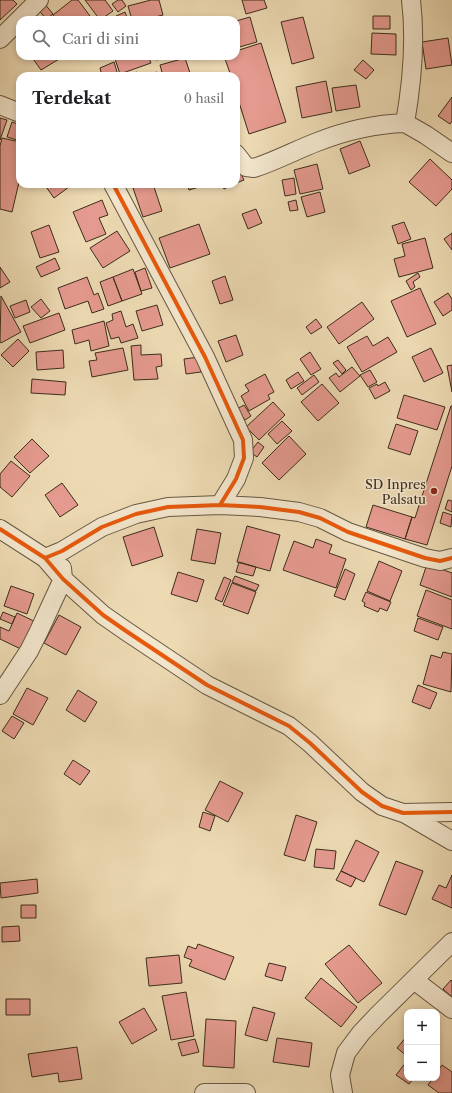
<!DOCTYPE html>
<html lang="id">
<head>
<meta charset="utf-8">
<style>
	body { margin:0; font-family:"Libre Caslon Text",serif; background:#f6f6f6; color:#202124 }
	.controls { position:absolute; right:12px; bottom:12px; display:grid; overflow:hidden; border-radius:8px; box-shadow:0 2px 6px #0003 }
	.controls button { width:36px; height:36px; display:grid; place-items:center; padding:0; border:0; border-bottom:1px solid #e0e0e0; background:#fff; color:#202124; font:20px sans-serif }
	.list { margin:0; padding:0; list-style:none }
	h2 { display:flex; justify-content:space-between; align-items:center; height:52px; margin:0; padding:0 16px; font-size:17px }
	h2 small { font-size:13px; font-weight:400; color:#757577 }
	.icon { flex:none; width:22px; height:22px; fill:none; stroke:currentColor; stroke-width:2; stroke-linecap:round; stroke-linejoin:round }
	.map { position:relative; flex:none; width:452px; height:1093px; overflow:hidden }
	.search { position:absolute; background:#fff; box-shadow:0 2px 6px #0003; left:16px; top:16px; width:224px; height:44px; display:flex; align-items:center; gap:10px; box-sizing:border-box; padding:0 14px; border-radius:12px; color:#757577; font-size:15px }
	.panel { position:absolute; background:#fff; box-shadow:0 2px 6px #0003; left:16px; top:72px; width:224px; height:116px; border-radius:12px }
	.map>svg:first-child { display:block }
	.building { fill:#e59a8f; stroke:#3b2d1b }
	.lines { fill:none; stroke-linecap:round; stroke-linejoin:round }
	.street-casing { stroke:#685841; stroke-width:20 }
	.street { stroke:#f3e7ce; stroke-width:18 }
	.cycleway-casing { stroke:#f3e7ce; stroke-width:6 }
	.cycleway { stroke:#e8590c; stroke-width:4 }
	.poi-dot { fill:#8f2418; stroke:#f3e7ce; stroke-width:1.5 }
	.labels { text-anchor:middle; stroke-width:3; stroke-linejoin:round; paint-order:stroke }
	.poi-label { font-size:13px; fill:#3b2d1b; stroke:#f3e7ce; text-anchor:end }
</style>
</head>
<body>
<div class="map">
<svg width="452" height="1093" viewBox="0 0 452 1093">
	<rect width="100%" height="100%" fill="#eddab3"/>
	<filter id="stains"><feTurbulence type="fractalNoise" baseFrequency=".005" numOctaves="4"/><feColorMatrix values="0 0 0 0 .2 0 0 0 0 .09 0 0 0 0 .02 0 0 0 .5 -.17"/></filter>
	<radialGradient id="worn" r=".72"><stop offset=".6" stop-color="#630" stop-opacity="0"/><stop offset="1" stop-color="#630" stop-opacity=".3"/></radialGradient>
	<path class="building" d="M0 0H13L17 4 0 20Z
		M72 0H78L90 16 84 20H57L53 15Z
		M85 0H105L113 11 100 20Z
		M118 0H122L126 6 118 12 112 4Z
		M151 0H159L163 15 143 20H132L128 6Z
		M242 0H264L267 8 246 14Z
		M44 3 53 14 46 19 37 8Z
		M125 12 128 20H118L116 16Z
		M373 16H390V29H373Z
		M250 17 257 42 236 48V21Z
		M303 17 314 58 292 64 281 22Z
		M372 33 396 34V55L371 54Z
		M448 38 452 65 426 69 422 42Z
		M261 43 286 122 249 134 236 93V76H231L224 56H236V51Z
		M31 56H64L41 70Z
		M125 56H148L151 63 120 74 115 59Z
		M156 56H177L156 60Z
		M185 58 191 76H163L160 65Z
		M363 60 374 70 366 79 354 70Z
		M114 62 118 75 114 76H102L100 68Z
		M137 72 139 76H124Z
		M157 72 158 76H143Z
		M326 81 332 112 302 118 296 87Z
		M356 85 360 107 336 111 332 88Z
		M452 97V121L450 124 438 116Z
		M0 118 7 120 0 140Z
		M12 122 20 125V141L7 137Z
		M2 138 20 142V178L12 212 0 209V146Z
		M360 141 370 166 349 174 340 149Z
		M430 159 452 180V189L436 206 409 182Z
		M236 163 244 180 236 183Z
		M317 164 323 189 300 194 294 170Z
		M294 178 296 194 285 196 282 180Z
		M44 184H73L54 198Z
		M146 184H153L162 211 143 217 133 188Z
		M187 184H209L189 190Z
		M221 184H234L224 189Z
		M320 192 325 212 307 217 301 197Z
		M102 200 108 215 99 218 106 234 86 242 73 212Z
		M296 200 298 210 290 211 288 202Z
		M256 209 262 223 248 229 242 214Z
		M404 222 411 239 398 244 392 226Z
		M199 224 210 254 170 268 159 238Z
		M49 225 59 252 40 258 31 232Z
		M117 231 130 251 103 268 90 248Z
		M452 233V250L444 239Z
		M425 238 433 268 399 277 394 259 405 256 402 244Z
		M55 258 60 269 41 277 36 267Z
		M0 267 10 282 0 288Z
		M145 268 152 288 141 291 135 272Z
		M133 269 142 294 122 301 113 277Z
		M418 273 420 277 413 282 415 287 411 290 406 281Z
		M225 276 233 300 220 304 212 281Z
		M87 277 94 295 98 293 104 309 92 313 88 301 65 309 58 288Z
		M113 277 122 301 108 306 100 282Z
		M420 288 436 324 407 337 391 301Z
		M448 293 452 299V310L443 316 434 302Z
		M1 296 21 332 1 343 0 342Z
		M41 299 50 311 41 318 31 307Z
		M26 300 30 312 15 318 10 306Z
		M362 302 374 319 339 344 327 327Z
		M157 305 163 325 142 331 136 311Z
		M121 311 126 327 133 324 138 338 121 343 119 337 111 339 106 323 113 320 112 314Z
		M59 313 65 330 30 343 23 326Z
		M316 319 322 327 311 334 306 327Z
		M104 321 109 346 91 351 89 340 75 344 72 330Z
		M236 335 243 355 226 362 218 341Z
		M367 336 373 346 388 337 397 352 362 372 347 347Z
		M18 339 29 351 13 367 1 355Z
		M141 345V355L161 354 162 366 156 367 158 379 134 380 131 346Z
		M123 348 128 370 92 377 89 361 97 360 95 353Z
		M431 348 443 373 424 382 412 357Z
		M63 350 64 368 37 370 36 352Z
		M310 352 321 369 311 375 300 359Z
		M199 357 201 372 186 374 184 359Z
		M338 360 346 370 342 374 333 363Z
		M452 365V392L447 366Z
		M352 367 360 376 340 392 329 378 336 373 339 377Z
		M370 370 377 382 368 387 360 375Z
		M298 372 304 381 291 389 286 380Z
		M265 374 274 392 268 395 270 399 249 411 241 396 249 391 245 385Z
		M314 375 319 382 302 395 297 388Z
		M32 379 66 382 65 395 31 393Z
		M385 382 390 391 375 399 369 388 377 384 378 386Z
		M322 384 339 403 318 421 301 402Z
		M404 395 445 407 437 430 397 418Z
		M273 402 285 415 259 440 246 427Z
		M244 405 251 416 245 420 237 409Z
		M451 406H452V466L427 545 405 539 412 517 415 518Z
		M282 421 292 431 277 444 268 434Z
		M396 424 418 431 410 455 388 448Z
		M289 436 306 454 279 480 262 463Z
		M32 439 49 456 30 473 14 457Z
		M258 442 264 447 257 457 250 452Z
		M11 461 30 476 12 497 0 487V474Z
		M62 483 78 505 60 517 45 495Z
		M448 500 452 501V512L445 509Z
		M373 505 412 517 405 539 366 527Z
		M443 512 452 515 451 527 440 523Z
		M247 526 280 535 270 571 237 562Z
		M154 527 163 556 132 566 123 537Z
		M197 529 221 533 215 564 191 560Z
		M316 539 332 545 329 553 346 559 336 588 283 570 294 541 313 548Z
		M379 561 402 571 390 601 367 591Z
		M239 562 256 567 253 576 236 572Z
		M427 564 452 573V597L420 585Z
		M345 569 355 574 345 600 334 596Z
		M178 572 204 580 197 602 171 594Z
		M235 576 259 585 256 591 232 582Z
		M224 577 231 580 222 602 215 599Z
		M232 583 256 592 248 614 223 605Z
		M11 586 34 594 27 614 4 606Z
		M426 590 452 600V629L417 616Z
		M366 592 391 602 387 611 380 608 378 612 364 606 365 603 362 601Z
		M3 612 15 617 12 624 0 619Z
		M17 613 38 623 25 651 0 639V627L9 631Z
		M59 615 81 627 66 655 44 643Z
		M418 618 443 627 438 640 414 631Z
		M443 652 452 654 451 692 423 684 431 655 441 658Z
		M418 685 437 693 430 709 412 702Z
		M27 688 48 698 33 725 13 714Z
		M78 690 97 702 85 722 66 710Z
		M12 716 24 723 14 739 2 731Z
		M73 760 90 771 80 785 64 774Z
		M220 781 243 793 228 822 205 810Z
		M203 812 215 816 210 831 199 827Z
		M296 815 317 822 305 861 284 855Z
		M356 840 379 852 364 882 341 871Z
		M316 849 336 851 334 869 314 867Z
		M396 861 423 871 406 915 379 905Z
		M341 871 356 878 351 887 336 880Z
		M452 875V908L432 899 439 885 446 888Z
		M37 879 38 893 1 898 0 883Z
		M21 905H36V918H21Z
		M19 926 20 941 2 942V927Z
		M198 944 234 957 225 980 189 966 192 960 184 957 188 946 196 949Z
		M349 945 382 983 358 1003 325 964Z
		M179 955 182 983 149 986 146 958Z
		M269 963 286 967 282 981 265 976Z
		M321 978 357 1007 341 1027 305 998Z
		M451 980 452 981V997L443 989Z
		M186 992 194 1036 171 1040 162 996Z
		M6 999H30V1015H6Z
		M253 1007 275 1013 267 1041 245 1035Z
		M144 1008 157 1030 132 1044 119 1022Z
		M206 1019 236 1021 234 1068 203 1066Z
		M407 1036V1056L397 1048Z
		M277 1038 312 1043 309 1067 273 1062Z
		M195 1039 199 1052 182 1056 178 1043Z
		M77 1047 82 1079 59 1082 58 1073 32 1077 28 1054Z
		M407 1061V1078H414L409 1084 396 1075Z
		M442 1065 452 1072V1093H439L428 1085 433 1078H437V1072Z"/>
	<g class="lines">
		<defs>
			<path id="street" d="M411 0C416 41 412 83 405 123L426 135 452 153
				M0 39 39 0
				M0 105 20 113
				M236 154 246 167 254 168C276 161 296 150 317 142 345 131 375 124 405 123
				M113 184 205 357 243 440 244 458 236 479 220 505
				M0 529 45 558 62 551 102 527 136 514 168 507 220 505 260 507 299 512 320 518 348 532 425 558 440 561 452 558
				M45 558 63 579 103 615 126 631 207 685 289 726 310 743 362 792 382 806 403 813 452 812
				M0 695 29 651 39 631 63 579 62 568
				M404 813 452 841
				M414 980 452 1009
				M204 1093H246
				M343 1093 340 1075 346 1053 361 1033 378 1015 452 942"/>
		</defs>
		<use href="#street" class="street-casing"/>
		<use href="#street" class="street"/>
		<defs>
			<path id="cycleway" d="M113 184 205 357 243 440 244 458 236 479 220 505
				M0 529 45 558 62 551 102 527 136 514 168 507 220 505 260 507 299 512 320 518 348 532 425 558 440 561 452 558
				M45 558 63 579 103 615 126 631 207 685 289 726 310 743 362 792 382 806 403 813 452 812"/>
		</defs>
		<use href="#cycleway" class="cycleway-casing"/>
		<use href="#cycleway" class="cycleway"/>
	</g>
	<circle class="poi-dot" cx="434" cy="491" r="4"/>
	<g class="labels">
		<g class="poi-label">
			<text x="426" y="489">SD Inpres<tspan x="426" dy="15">Palsatu</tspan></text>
		</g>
	</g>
	<rect width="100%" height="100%" filter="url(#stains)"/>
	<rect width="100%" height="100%" fill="url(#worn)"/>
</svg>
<div class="controls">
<button>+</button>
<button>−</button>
</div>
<div class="search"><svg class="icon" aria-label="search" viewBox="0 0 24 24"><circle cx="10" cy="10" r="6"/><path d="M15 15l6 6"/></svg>Cari di sini</div>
<section class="panel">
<h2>Terdekat<small>0 hasil</small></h2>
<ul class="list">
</ul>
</section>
</div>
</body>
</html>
